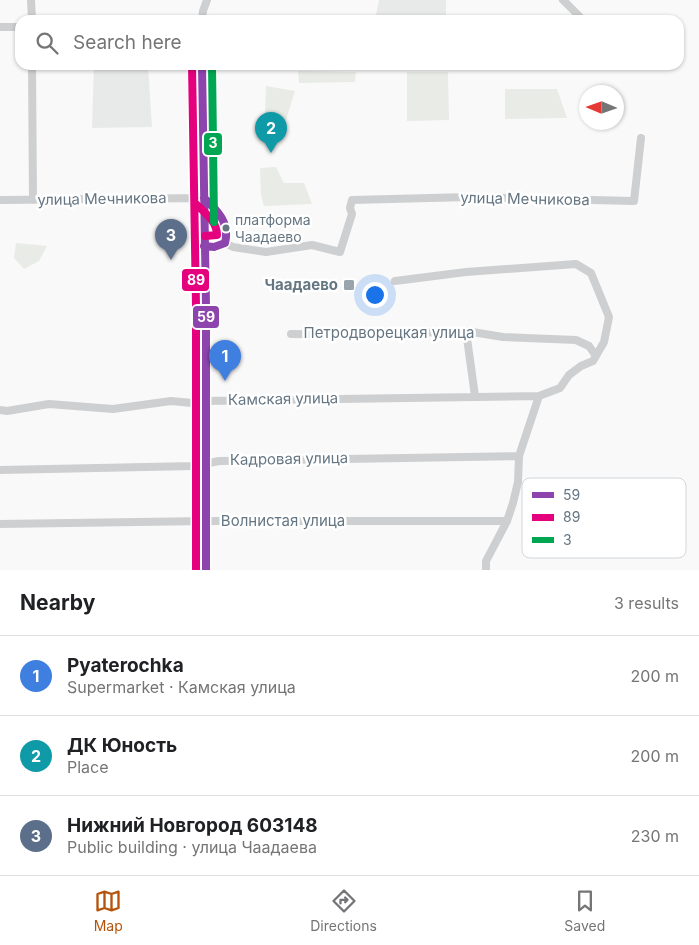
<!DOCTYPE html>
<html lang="en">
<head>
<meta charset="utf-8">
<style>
	body { margin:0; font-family:Inter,sans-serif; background:#f6f6f6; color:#202124 }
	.compass { position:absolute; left:579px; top:85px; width:45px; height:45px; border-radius:50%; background:#fff; box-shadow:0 1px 4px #0004; rotate:272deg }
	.you { position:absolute; left:374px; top:294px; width:18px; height:18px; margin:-12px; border:4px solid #fff; border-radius:50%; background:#1a73e8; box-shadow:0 0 0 8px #1a73e833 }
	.badge { display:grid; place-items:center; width:32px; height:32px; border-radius:50%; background:#b45309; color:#fff; font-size:16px; font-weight:700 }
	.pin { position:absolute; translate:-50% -41px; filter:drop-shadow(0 1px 2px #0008) }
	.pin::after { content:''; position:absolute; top:26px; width:18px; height:15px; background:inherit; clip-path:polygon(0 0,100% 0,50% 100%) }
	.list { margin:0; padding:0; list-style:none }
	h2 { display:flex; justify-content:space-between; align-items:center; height:65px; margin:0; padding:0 20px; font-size:21px }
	h2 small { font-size:16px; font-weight:400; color:#757577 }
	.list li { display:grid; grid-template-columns:32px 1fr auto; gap:15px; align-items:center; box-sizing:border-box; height:80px; padding:0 20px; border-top:1px solid #e0e0e0 }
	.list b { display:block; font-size:19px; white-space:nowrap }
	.list p { margin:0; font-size:16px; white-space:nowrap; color:#757577 }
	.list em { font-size:16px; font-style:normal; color:#757577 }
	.icon { flex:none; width:28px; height:28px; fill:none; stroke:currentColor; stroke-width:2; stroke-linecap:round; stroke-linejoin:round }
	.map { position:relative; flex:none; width:699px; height:570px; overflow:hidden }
	.search { position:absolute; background:#fff; box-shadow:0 1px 4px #0004; left:15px; right:15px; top:15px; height:55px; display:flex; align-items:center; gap:12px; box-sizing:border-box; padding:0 18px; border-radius:15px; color:#757577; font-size:19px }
	.sheet { height:305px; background:#fff }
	nav { display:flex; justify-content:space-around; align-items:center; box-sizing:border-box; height:70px; border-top:1px solid #e0e0e0; background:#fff; font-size:14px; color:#757577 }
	nav a { display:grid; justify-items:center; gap:2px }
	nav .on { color:#b45309 }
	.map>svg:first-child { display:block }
	.built { fill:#e8e9e9 }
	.park { fill:#e8ebe6 }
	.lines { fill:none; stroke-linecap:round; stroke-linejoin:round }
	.minor { stroke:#cecfd0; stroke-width:8 }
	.bus-1-casing { stroke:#fff; stroke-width:11 }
	.bus-2-casing { stroke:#fff; stroke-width:11 }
	.bus-3-casing { stroke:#fff; stroke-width:11 }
	.bus-1 { stroke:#8e44ad; stroke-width:8 }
	.bus-2 { stroke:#e5007d; stroke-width:8 }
	.bus-3 { stroke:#00a651; stroke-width:8 }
	.bus-dot { fill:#657683; stroke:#fff; stroke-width:2 }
	.poi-dot { fill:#99a4ac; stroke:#fff; stroke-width:2 }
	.labels { text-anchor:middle; stroke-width:5; stroke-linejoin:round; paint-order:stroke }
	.bus-label { font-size:14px; fill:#657683; stroke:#fff; text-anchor:start }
	.street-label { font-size:15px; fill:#657683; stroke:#fff }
	.poi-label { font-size:15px; font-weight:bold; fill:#657683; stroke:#fff; text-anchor:end }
	.key { fill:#fff; stroke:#d1d6da; stroke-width:1 }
	.key-label { font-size:14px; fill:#657683 }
	.line-badge { stroke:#fff; stroke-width:2 }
	.badge-label { font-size:14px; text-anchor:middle; font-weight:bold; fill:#fff }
</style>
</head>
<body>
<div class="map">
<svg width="699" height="570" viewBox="0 0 699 570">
	<rect width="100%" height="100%" fill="#f9f9f9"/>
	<path class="built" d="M379 0H446V20H375Z
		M94 65H148L152 127 92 128Z"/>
	<path class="park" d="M298 72V71L356 72 355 82 299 83Z
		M407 72H448L449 120 407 121Z
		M266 86 295 91 280 139 264 140Z
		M505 89H557L567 118 505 119Z
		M276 167 284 183H304L312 204 264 206 261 195 260 168Z
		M16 243 47 246 39 261 24 269 14 258Z"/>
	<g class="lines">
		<path class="minor" d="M31 0 32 20
			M563 0 583 20
			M202 20 203 11 207 0
			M0 27H20
			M32 65 33 200
			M202 65 206 306V570
			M204 198C217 210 233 223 225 243L214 247 204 246
			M0 200 204 198
			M225 243 233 247 266 252 312 245 340 252 352 214 350 208 352 200 469 197 634 201 641 138
			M466 331 475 396
			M291 334 360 335 466 331 503 337 576 340 589 346 596 356
			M0 410 7 411 49 404 113 409 171 401 192 403 206 401 539 396 560 388 569 375 581 366 593 361 604 342 609 317 591 273 576 264 466 272 395 281
			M0 470 194 466 219 461 519 456
			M0 524 207 521H507
			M486 570V561L507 521 513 503 518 482 519 456 539 396"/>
		<defs>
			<path id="bus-1" d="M202 65 206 306V570
				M204 198C218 211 230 223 225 243L214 247 204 246"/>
			<path id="bus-2" d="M192 65 196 306V570
				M197 205C206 214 217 222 217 235L205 236"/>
			<path id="bus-3" d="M212 65 214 222"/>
		</defs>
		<use href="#bus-1" class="bus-1-casing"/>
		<use href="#bus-2" class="bus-2-casing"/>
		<use href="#bus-3" class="bus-3-casing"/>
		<use href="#bus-1" class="bus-1"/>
		<use href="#bus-2" class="bus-2"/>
		<use href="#bus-3" class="bus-3"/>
	</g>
	<circle class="bus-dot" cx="226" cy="228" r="4.5"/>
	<rect class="poi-dot" x="343" y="279" width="12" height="12" rx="2.5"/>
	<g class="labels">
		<g class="bus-label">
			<text x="235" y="225">платформа<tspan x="235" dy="17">Чаадаево</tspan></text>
		</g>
		<g class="street-label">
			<text transform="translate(102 199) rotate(-1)" y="5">улица Мечникова</text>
			<text transform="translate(525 199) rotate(1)" y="5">улица Мечникова</text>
			<text x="389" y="338">Петродворецкая улица</text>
			<text transform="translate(283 399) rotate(-1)" y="5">Камская улица</text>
			<text transform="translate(289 459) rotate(-1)" y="5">Кадровая улица</text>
			<text x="283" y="526">Волнистая улица</text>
		</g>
		<g class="poi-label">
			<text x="338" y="290">Чаадаево</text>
		</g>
	</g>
	<rect x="522" y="478" width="164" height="80" rx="8" class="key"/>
	<rect x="532" y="492" width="22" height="6" fill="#8e44ad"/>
	<rect x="532" y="514" width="22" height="7" fill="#e5007d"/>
	<rect x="532" y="537" width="22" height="6" fill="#00a651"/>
	<g class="key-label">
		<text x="563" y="500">59</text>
		<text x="563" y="522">89</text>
		<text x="563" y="545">3</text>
	</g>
	<g class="line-badge">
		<rect x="203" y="132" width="20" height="24" rx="5" fill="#00a651"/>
		<rect x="181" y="268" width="29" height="24" rx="5" fill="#e5007d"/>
		<rect x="192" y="305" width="28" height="24" rx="5" fill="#8e44ad"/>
	</g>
	<g class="badge-label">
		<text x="213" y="148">3</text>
		<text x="196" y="285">89</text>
		<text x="206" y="322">59</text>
	</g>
</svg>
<svg class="compass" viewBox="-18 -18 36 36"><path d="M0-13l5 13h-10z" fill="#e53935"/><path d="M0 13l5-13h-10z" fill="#757577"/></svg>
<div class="you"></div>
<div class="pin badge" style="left:225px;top:381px;background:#3f7fe0">1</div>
<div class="pin badge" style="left:271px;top:153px;background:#0f9aa8">2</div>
<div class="pin badge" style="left:171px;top:260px;background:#5c6f8a">3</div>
<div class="search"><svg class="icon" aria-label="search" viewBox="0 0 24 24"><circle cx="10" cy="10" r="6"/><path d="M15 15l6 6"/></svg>Search here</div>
</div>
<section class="sheet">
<h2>Nearby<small>3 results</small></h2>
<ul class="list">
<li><span class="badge" style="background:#3f7fe0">1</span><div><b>Pyaterochka</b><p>Supermarket · Камская улица</p></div><em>200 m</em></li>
<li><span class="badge" style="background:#0f9aa8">2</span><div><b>ДК Юность</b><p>Place</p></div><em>200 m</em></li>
<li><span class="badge" style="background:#5c6f8a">3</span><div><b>Нижний Новгород 603148</b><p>Public building · улица Чаадаева</p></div><em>230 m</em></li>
</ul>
</section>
<nav>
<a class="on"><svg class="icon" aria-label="map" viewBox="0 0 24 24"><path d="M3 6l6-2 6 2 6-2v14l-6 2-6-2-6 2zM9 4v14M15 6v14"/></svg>Map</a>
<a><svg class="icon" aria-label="directions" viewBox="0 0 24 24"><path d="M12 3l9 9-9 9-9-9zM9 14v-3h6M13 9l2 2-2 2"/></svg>Directions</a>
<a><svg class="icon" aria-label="saved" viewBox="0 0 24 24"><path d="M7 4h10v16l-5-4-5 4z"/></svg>Saved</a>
</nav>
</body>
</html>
